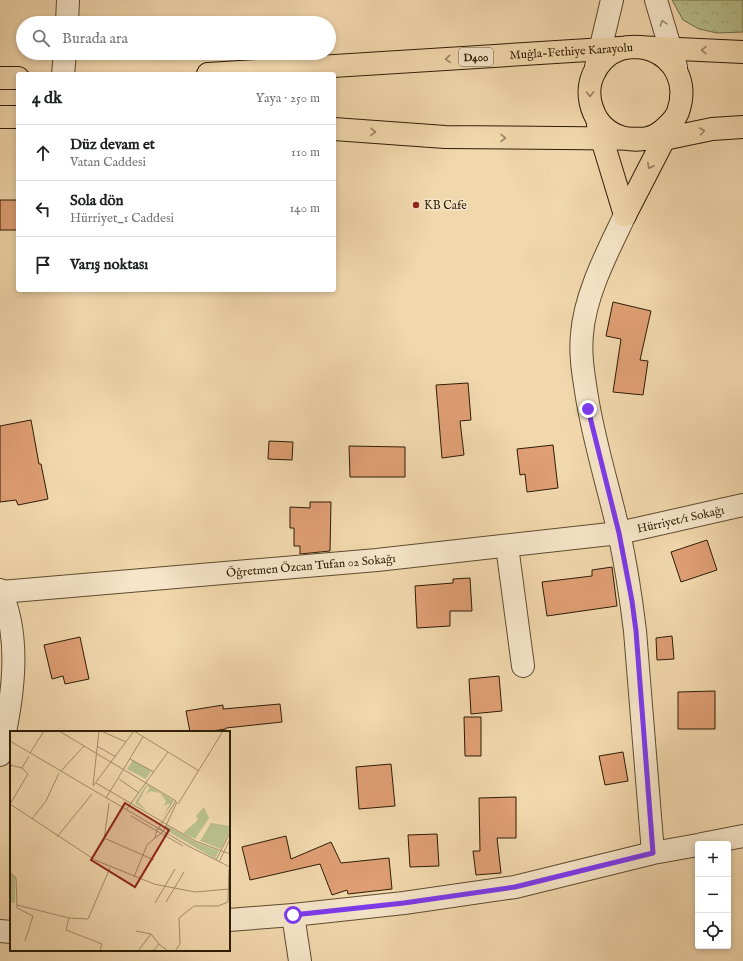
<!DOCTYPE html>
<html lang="tr">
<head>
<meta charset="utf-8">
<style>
	body { margin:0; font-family:"IM FELL English",serif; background:#f2f2f2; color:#202124 }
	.controls { position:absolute; right:12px; bottom:12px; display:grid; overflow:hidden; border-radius:4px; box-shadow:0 2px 6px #0003 }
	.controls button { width:36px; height:36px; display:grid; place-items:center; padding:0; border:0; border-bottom:1px solid #e0e0e0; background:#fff; color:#202124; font:20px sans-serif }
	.stop { position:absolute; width:12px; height:12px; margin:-9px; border:3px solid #7c3aed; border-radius:50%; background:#fff }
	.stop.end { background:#7c3aed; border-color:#fff; box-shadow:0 1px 4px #0008 }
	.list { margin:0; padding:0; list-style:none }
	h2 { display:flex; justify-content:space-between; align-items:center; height:52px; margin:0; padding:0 16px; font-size:17px }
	h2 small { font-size:13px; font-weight:400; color:#757577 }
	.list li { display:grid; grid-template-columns:26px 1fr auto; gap:12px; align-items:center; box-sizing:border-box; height:56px; padding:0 16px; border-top:1px solid #e0e0e0 }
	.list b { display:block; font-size:15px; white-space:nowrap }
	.list p { margin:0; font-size:13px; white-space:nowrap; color:#757577 }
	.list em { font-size:13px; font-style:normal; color:#757577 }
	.icon { flex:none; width:22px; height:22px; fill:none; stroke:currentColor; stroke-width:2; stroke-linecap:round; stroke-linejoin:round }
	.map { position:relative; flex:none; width:743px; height:961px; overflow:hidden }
	.search { position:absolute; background:#fff; box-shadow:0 2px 6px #0003; left:16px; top:16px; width:320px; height:44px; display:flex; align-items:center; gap:10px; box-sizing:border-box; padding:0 14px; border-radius:22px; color:#757577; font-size:15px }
	.panel { position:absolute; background:#fff; box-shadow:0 2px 6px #0003; left:16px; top:72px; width:320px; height:220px; border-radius:4px }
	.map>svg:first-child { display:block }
	.forest { fill:url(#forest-crowns); stroke:#726e48 }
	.building { fill:#df9e74; stroke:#2d1c04 }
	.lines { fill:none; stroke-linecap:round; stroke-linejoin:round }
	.minor-casing { stroke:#5e4b2e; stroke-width:24 }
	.tertiary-casing { stroke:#5e4b2e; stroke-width:24 }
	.trunk-casing { stroke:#2d1c04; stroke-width:24 }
	.minor { stroke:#f6e5c9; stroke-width:22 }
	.tertiary { stroke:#f6e5c9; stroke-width:22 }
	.trunk { stroke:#f1d7ac; stroke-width:22 }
	.oneway { stroke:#9c8b70 }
	.oneway2 { stroke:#998360 }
	.route { stroke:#7c3aed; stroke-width:5 }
	.poi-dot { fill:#8f2418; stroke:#f6e5c9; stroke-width:1.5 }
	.labels { text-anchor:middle; stroke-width:3; stroke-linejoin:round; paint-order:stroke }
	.shield { fill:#f6e5c9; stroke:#69583f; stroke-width:1 }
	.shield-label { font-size:11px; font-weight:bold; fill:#2d1c04 }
	.street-label { font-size:12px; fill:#2d1c04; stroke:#f6e5c9 }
	.poi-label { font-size:12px; fill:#2d1c04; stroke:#f6e5c9; text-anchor:start }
	.inset-road { fill:none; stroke:#a38c69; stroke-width:1 }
	.view { fill:#8f2418; fill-opacity:0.15; stroke:#8f2418; stroke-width:2 }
	.inset-edge { fill:none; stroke:#2d1c04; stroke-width:2 }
</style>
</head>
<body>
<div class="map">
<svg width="743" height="961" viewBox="0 0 743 961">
	<defs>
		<pattern id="forest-crowns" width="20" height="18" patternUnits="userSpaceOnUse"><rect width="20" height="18" fill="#b8bf8b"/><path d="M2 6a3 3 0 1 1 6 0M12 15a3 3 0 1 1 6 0" fill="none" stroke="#9ea476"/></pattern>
	</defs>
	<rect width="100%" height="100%" fill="#f1d7ac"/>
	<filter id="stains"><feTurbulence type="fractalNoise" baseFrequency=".005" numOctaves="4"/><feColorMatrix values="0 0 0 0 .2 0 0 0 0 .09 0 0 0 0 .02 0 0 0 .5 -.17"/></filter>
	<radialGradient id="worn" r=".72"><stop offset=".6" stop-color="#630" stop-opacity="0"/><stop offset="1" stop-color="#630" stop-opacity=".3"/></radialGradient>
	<path class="forest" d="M672 0H743V32L717 33 699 29 683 20Z"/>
	<path class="building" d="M0 200H18V230H0Z
		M613 302 651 311 640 360 648 361 643 395 613 392 621 339 606 336Z
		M468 383 471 420 460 421 464 455 442 458 436 385Z
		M31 420 39 464H41L48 499 18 505 16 500 0 502V426Z
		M269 441 293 442 292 460 268 459Z
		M553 445 558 488 527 492 525 474 520 475 517 449Z
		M349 446 405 447V477H350Z
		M310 502H331L330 551 300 554V546H294V528H290V507L310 508Z
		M707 540 717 570 681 582 671 552Z
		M612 567 617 606 547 616 542 582 592 576V570Z
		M470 578 472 611H450V626L417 628 415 586 453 583V579Z
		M672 636 674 659 657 660 656 638Z
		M80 637 89 679 65 684 63 676 52 679 44 645Z
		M499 676 502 711 471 714 469 679Z
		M715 691V729H678V692Z
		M280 704 282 722 226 728V729L205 732H190L186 711 223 705V709Z
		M464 717H481V756H465Z
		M623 752 628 781 605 785 599 756Z
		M391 764 395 806 359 809 356 767Z
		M516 797V838H497L501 873 476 875 473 851H480L479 798Z
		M437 834 439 866 410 867 408 835Z
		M286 836 291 859 331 842 341 863 389 858 392 889 348 894 347 890 332 895 320 864 250 880 242 847Z"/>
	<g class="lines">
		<defs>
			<g id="minor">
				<path d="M507 546 523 666"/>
				<path id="s1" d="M1 592 377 560 619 533 743 505"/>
				<path d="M293 915 300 961"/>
			</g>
			<path id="tertiary" d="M656 0 676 67
				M67 23 68 0
				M596 67 612 0
				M63 74 65 53
				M625 215C608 251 585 294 582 334 580 354 583 372 586 391 593 439 608 485 619 533 626 565 631 598 635 631L653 853
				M0 590C23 639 12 704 0 755
				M702 844 743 836
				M229 920 293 915 404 903 515 887 653 853 698 845
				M0 931 11 932"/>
			<g id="trunk">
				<path id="s2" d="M208 74 636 47 743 52"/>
				<path d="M0 78H18"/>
				<path d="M0 117H18"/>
				<path d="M598 126 625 215"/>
				<path d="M334 129 445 137 664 139 712 129 743 127"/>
				<path d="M625 215 678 112C699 51 617 21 593 75 587 89 589 105 597 119 609 138 636 145 656 135 663 131 669 125 674 119"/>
			</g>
		</defs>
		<use href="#minor" class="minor-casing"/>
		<use href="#tertiary" class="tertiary-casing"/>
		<use href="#trunk" class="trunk-casing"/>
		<use href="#minor" class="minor"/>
		<use href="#tertiary" class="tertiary"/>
		<use href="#trunk" class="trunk"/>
	</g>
	<defs><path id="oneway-chevron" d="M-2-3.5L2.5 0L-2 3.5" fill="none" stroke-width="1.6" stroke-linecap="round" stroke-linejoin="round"/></defs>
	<use class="oneway" href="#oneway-chevron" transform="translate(663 23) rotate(-107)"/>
	<g class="oneway2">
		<use href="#oneway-chevron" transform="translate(704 50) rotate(-177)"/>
		<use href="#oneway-chevron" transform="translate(448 59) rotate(176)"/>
		<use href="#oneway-chevron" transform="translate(590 94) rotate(89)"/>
		<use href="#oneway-chevron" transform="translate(702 131) rotate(-12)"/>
		<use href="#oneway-chevron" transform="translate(373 132) rotate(4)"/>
		<use href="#oneway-chevron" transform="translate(503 138) rotate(1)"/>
		<use href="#oneway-chevron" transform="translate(650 166) rotate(117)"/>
	</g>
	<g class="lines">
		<path class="route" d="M293 915 404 903 515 887 653 853 636 631 632 601 619 533 588 409"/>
	</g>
	<circle class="poi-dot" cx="416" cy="205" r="4"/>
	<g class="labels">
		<rect class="shield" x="459" y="48" width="34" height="18" rx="3"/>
		<g class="shield-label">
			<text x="476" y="61">D400</text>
		</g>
		<g class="street-label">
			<text dy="4" stroke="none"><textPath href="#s2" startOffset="364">Muğla-Fethiye Karayolu</textPath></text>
			<text dy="4" stroke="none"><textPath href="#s1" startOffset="684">Hürriyet/1 Sokağı</textPath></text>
			<text dy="4" stroke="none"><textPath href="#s1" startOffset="311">Öğretmen Özcan Tufan 02 Sokağı</textPath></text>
		</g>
		<g class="poi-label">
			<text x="424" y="209">KB Cafe</text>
		</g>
	</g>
	<g transform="translate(10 731)">
		<rect width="220" height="220" fill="#f1d7ac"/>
		<path d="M136 54H138L164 70 153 86 160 72 154 75 156 70 150 62 140 60 135 64 140 57 137 55 128 71 137 80 125 72Z" fill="#b8bf8b"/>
		<path d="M123 29 141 40 136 48 117 38ZM194 76 199 87 185 108 173 102 188 89 186 85ZM201 92 220 95V100L211 118 190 110ZM156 94 185 111 209 120 205 128 156 99Z" fill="#b8bf8b"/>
		<path d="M0 142 5 146V172H0Z" fill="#b8bf8b"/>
		<path class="inset-road" d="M49 0 166 70M91 0 116 11M124 0 189 40M0 10 180 116 220 136M87 15 106 26M20 22 34 0M120 28 144 41M0 34 12 37M12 37 18 43 0 73 85 129 144 153 185 161 219 158M12 37 19 25M51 40 74 15M109 48 129 62M86 52 185 110 220 123M83 54 89 0M83 55 124 0M96 67 133 6M168 73 213 0M116 79 158 21M121 85 173 115M22 88 36 70 49 42M147 98H151L153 101 145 107ZM148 98 166 70M153 101 167 71M47 106 82 63M94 107 144 129M82 127 94 109 99 72M206 129 220 102M209 131 220 108M0 141 6 147 7 174 59 187 78 188 100 137M124 146 137 114 145 107M165 156 174 141M156 171 165 156M145 172 165 138M7 173V177L23 185 15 210M59 187 56 199 92 213 90 220M126 200 141 203 149 213M128 220 141 203M143 220 149 213 158 220M165 220 170 213 169 187 184 175H208L218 171 219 138"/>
		<path class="view" d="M115 72 159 99 125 156 81 129Z"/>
		<rect width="220" height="220" class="inset-edge"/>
	</g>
	<rect width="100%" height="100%" filter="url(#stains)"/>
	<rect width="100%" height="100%" fill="url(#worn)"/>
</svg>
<div class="controls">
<button>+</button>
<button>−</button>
<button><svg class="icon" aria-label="locate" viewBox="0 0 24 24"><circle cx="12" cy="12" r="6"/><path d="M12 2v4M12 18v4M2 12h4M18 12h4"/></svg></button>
</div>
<div class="stop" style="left:293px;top:915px"></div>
<div class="stop end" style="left:588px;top:409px"></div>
<div class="search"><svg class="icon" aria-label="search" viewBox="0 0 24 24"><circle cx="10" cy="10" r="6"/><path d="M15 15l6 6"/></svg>Burada ara</div>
<section class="panel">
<h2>4 dk<small>Yaya · 250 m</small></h2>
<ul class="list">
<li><svg class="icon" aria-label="ahead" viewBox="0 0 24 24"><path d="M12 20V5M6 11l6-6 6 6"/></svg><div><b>Düz devam et</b><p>Vatan Caddesi</p></div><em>110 m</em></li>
<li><svg class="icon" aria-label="left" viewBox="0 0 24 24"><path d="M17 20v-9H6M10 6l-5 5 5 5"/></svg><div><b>Sola dön</b><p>Hürriyet_1 Caddesi</p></div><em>140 m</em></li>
<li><svg class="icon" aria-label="arrive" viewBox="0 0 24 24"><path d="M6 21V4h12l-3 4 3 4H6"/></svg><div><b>Varış noktası</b></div></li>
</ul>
</section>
</div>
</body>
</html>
